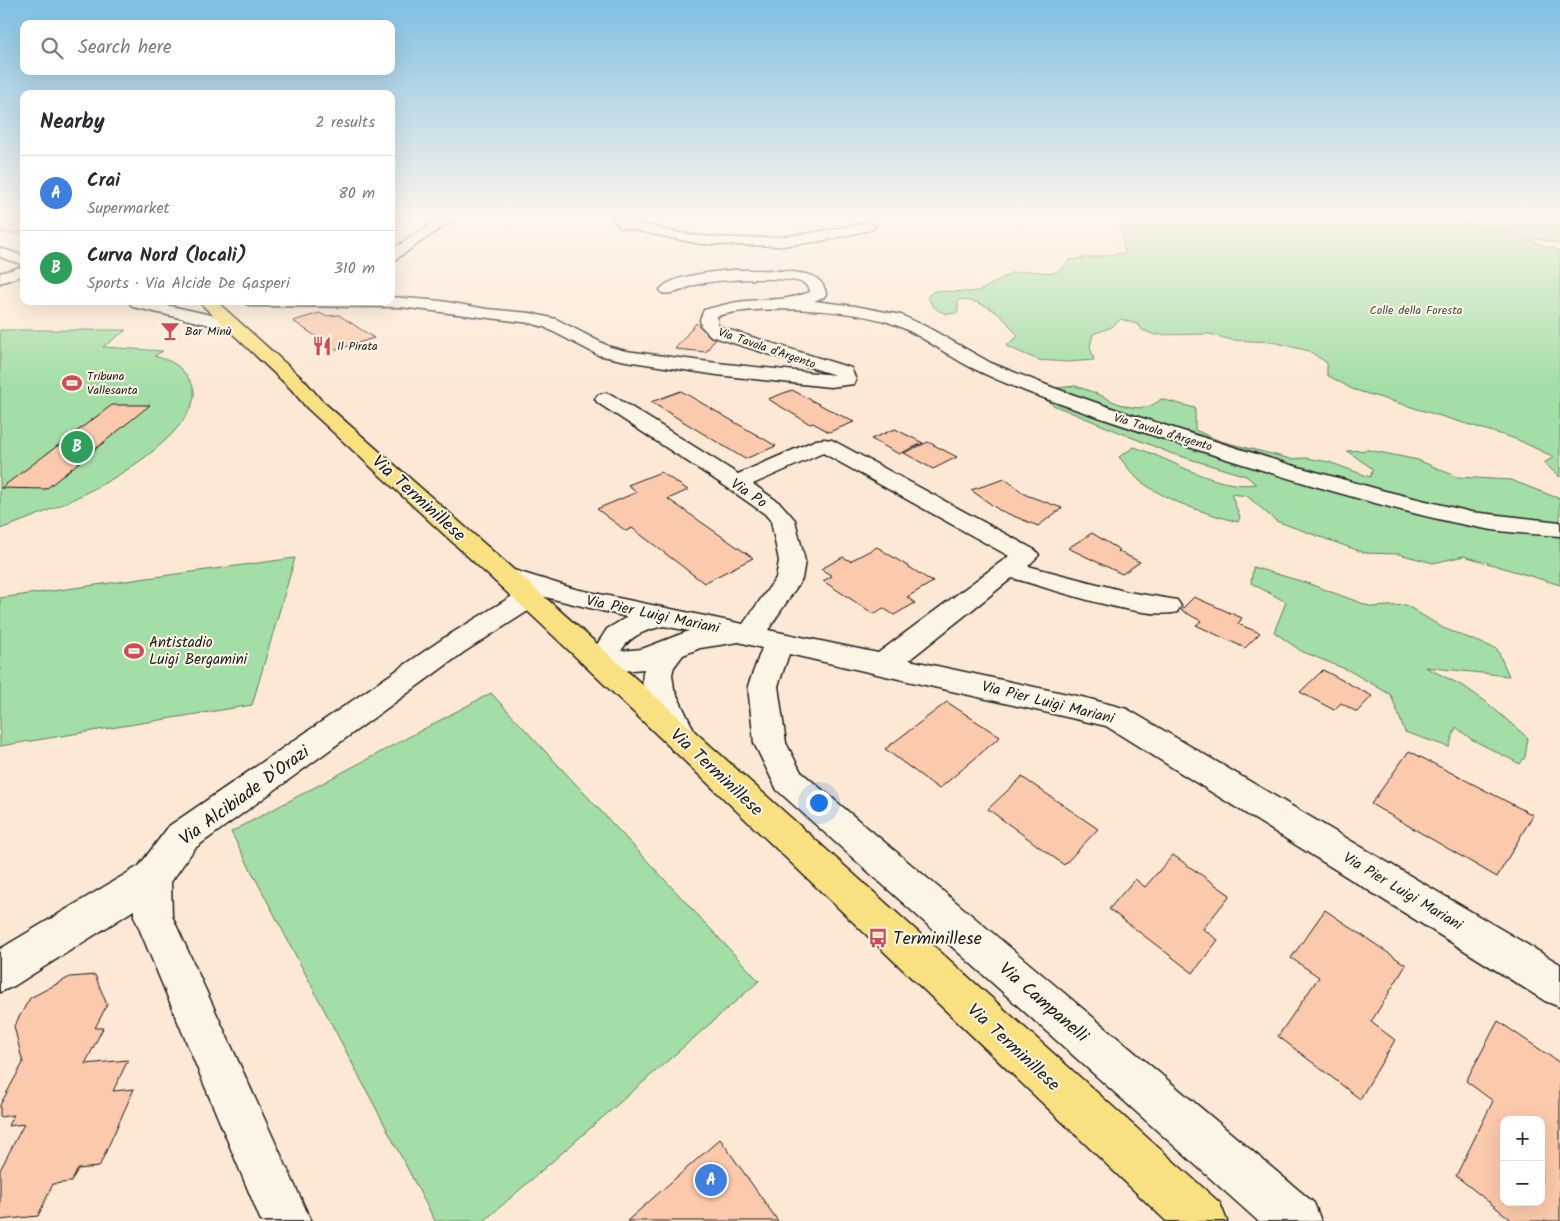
<!DOCTYPE html>
<html lang="en">
<head>
<meta charset="utf-8">
<style>
	body { margin:0; font-family:Kalam,sans-serif; background:#f7f7f7; color:#2b2b33 }
	.controls { position:absolute; right:15px; bottom:15px; display:grid; overflow:hidden; border-radius:10px; box-shadow:0 5px 20px #0002 }
	.controls button { width:45px; height:45px; display:grid; place-items:center; padding:0; border:0; border-bottom:1px solid #e1e1e2; background:#fff; color:#2b2b33; font:25px sans-serif }
	.you { position:absolute; left:818px; top:802px; width:18px; height:18px; margin:-12px; border:4px solid #fff; border-radius:50%; background:#1a73e8; box-shadow:0 0 0 8px #1a73e833 }
	.badge { display:grid; place-items:center; width:32px; height:32px; border-radius:50%; background:#7c3aed; color:#fff; font-size:16px; font-weight:700 }
	.pin { position:absolute; translate:-50% -50%; border:2px solid #fff; box-shadow:0 1px 5px #0006 }
	.list { margin:0; padding:0; list-style:none }
	h2 { display:flex; justify-content:space-between; align-items:center; height:65px; margin:0; padding:0 20px; font-size:21px }
	h2 small { font-size:16px; font-weight:400; color:#7c7c81 }
	.list li { display:grid; grid-template-columns:32px 1fr auto; gap:15px; align-items:center; box-sizing:border-box; height:75px; padding:0 20px; border-top:1px solid #e1e1e2 }
	.list b { display:block; font-size:19px; white-space:nowrap }
	.list p { margin:0; font-size:16px; white-space:nowrap; color:#7c7c81 }
	.list em { font-size:16px; font-style:normal; color:#7c7c81 }
	.icon { flex:none; width:28px; height:28px; fill:none; stroke:currentColor; stroke-width:2; stroke-linecap:round; stroke-linejoin:round }
	.map { position:relative; flex:none; width:1560px; height:1221px; overflow:hidden }
	.search { position:absolute; background:#fff; box-shadow:0 5px 20px #0002; left:20px; top:20px; width:375px; height:55px; display:flex; align-items:center; gap:12px; box-sizing:border-box; padding:0 18px; border-radius:10px; color:#7c7c81; font-size:19px }
	.panel { position:absolute; background:#fff; box-shadow:0 5px 20px #0002; left:20px; top:90px; width:375px; height:215px; border-radius:10px }
	.map>svg:first-child { display:block }
	.green { fill:#a2dea5; stroke:#5f7d60 }
	.building { fill:#fbc9ab; stroke:#1c1c1c; fill-rule:evenodd }
	.lines { fill:none; stroke-linecap:round; stroke-linejoin:round }
	.minor-casing { stroke:#1c1c1c; stroke-width:3 }
	.major-casing { stroke:#1c1c1c; stroke-width:3 }
	.minor { fill:#fcf5e5; fill-rule:evenodd }
	.major { fill:#f9e181; fill-rule:evenodd }
	.labels { text-anchor:middle; stroke-width:4; stroke-linejoin:round; paint-order:stroke }
	.far-park-label { font-size:12px; fill:#445645; stroke:#fcf5e5 }
	.far-poi-label { font-size:12px; fill:#1c1c1c; stroke:#fcf5e5; text-anchor:start }
	.far-street-label { font-size:12px; fill:#1c1c1c; stroke:#fcf5e5 }
	.street-label { font-size:15px; fill:#1c1c1c; stroke:#fcf5e5 }
	.poi-label { font-size:15px; fill:#1c1c1c; stroke:#fcf5e5; text-anchor:start }
	.near-street-label { font-size:18px; fill:#1c1c1c; stroke:#fcf5e5 }
	.near-poi-label { font-size:18px; fill:#1c1c1c; stroke:#fcf5e5; text-anchor:start }
</style>
</head>
<body>
<div class="map">
<svg width="1560" height="1221" viewBox="0 0 1560 1221">
	<rect width="100%" height="100%" fill="#fce8d4"/>
	<filter id="ink" filterUnits="userSpaceOnUse"><feTurbulence type="fractalNoise" baseFrequency=".02" numOctaves="2"/><feDisplacementMap in="SourceGraphic" scale="10" xChannelSelector="R" yChannelSelector="G"/><feConvolveMatrix kernelMatrix="1 2 1 2 8 2 1 2 1" color-interpolation-filters="sRGB"/></filter>
	<g filter="url(#ink)">
		<path class="green" d="M1161 214H1542L1560 218V244L1456 221 1459 224 1529 240 1560 251V477L1544 463 1554 457 1516 439 1352 389 1327 375V363L1309 351 1272 342 1232 340 1210 334 1155 335 1142 330 1139 325 1121 319 1112 327 1093 334 1090 347 1094 360 1068 362 1038 360 1006 346 1018 336C1000 312 989 304 961 299L958 301V312C945 317 932 310 928 296L934 291 970 292 981 290 1012 273 1027 271 1053 273 1062 269 1070 260 1125 253 1121 232 1122 221 1166 216Z
			M0 330H126L103 347 163 351 154 356C172 361 181 365 190 381 198 393 193 404 186 416 154 467 56 510 0 529Z
			M1076 386C1086 390 1097 393 1106 398 1124 407 1145 414 1161 399L1195 408V430L1220 441 1291 459 1306 458 1329 462 1370 477 1373 469 1347 451 1369 450 1418 460 1457 477 1511 480 1560 499V585L1464 556 1433 563 1399 554 1365 553 1276 521 1247 496 1231 494 1240 517 1238 522C1205 513 1168 502 1140 481 1132 474 1126 465 1119 457L1134 447C1172 459 1215 490 1256 484L1246 476 1170 453 1053 405 1037 394 1046 389Z
			M295 558 252 705 0 746V598Z
			M1253 567 1307 583 1372 607 1406 605 1443 628 1497 649 1509 676 1425 667 1465 687 1485 701 1528 738 1525 757 1520 764 1471 739 1456 727 1449 747 1405 732 1391 695 1350 671 1301 651 1274 632 1286 602 1251 583Z
			M491 693 759 981 484 1221H435L231 832Z"/>
		<path class="building" d="M0 214H24V233H0Z
			M320 313 325 316 339 315 374 338 336 350 293 321Z
			M696 323 710 337 715 339 706 352 675 349Z
			M792 390 830 410 854 422 829 432 813 423 810 424 768 399Z
			M681 391 743 427 776 446 745 459 651 402Z
			M112 405H150L46 489 1 488Z
			M895 429 923 443 899 454 871 439Z
			M928 442 957 457 933 469 904 453Z
			M661 472 688 490 668 499 753 558 704 583 632 528 626 531 597 509 637 492 628 485Z
			M1005 479 1026 495 1062 508 1038 526 999 510 971 490Z
			M1092 533 1120 550 1118 551 1140 562 1122 574 1068 548Z
			M877 547 933 582 907 597 915 603 894 615 883 608 874 614 823 581 832 576 821 569 843 557 850 561Z
			M1194 597 1242 618 1238 624 1260 633 1245 648 1196 625 1201 621 1181 610Z
			M1323 670 1372 696 1357 712 1341 703 1334 710 1300 692Z
			M947 702 1000 737 939 789 885 749Z
			M1409 751 1533 815 1497 877 1371 804Z
			M1022 777 1098 829 1064 865 988 809Z
			M1173 855 1230 895 1203 929 1218 940 1193 973 1109 909 1135 879 1145 887Z
			M1325 910 1406 965 1371 1022 1395 1040 1360 1099 1278 1036 1319 977 1291 958Z
			M95 975 107 1005 95 1028H103L85 1064 128 1060 113 1091 134 1089 99 1167 78 1169 71 1182 53 1184 38 1216 0 1220V1170L24 1124 8 1126 13 1115 0 1117V1105L23 1063 14 1026 30 998 70 977Z
			M1498 1021 1560 1063V1221H1513L1456 1176 1493 1101 1466 1081ZM1504 1120H1541V1202H1504Z
			M720 1139 778 1221H627Z"/>
		<g class="lines">
			<defs>
				<path id="minor" d="M447 214H461L396 259 391 260V250Z
					M610 214H623L629 221C653 226 677 234 701 236 759 242 812 235 868 222L875 226 873 229 822 241 782 246 700 244 620 227Z
					M0 248 24 256V265L0 257Z
					M24 266V275L0 283V273Z
					M732 270C751 270 802 269 816 278 822 282 825 287 826 294L824 297 814 301 855 306 901 315 927 327 991 363 1054 388 1129 414 1291 465 1385 491 1471 512 1560 522V536C1534 534 1507 533 1481 528 1426 518 1371 502 1318 487 1241 464 1165 440 1089 414 1049 400 1008 386 970 367 943 353 918 332 888 322 845 309 761 304 717 316V324L723 328 851 368 856 380 854 384 830 387 717 375 626 361 598 355 544 327 530 323 400 307 252 306 246 304 244 301H391V297L441 301 487 309 530 313 556 319 610 347 626 351 717 363 835 375 711 336 701 326 700 319 704 310C719 306 732 302 747 301 772 299 786 301 810 292L809 288C809 288 804 284 804 283 789 276 717 279 699 284 687 286 675 296 662 293L660 290C670 275 715 272 732 270Z
					M128 301H148L238 321 240 325 238 329 232 330 133 307Z
					M605 393 612 395 738 474 816 440 824 439 832 440 1035 550 1039 555 1028 566 1128 592 1177 600 1181 606 1177 612C1143 621 1049 588 1012 578L909 660 1086 698 1127 709 1560 964V1007L1545 1001 1106 726 789 654 778 686 786 743 801 772 1314 1203 1321 1221H1258L777 790 754 743 748 686 762 648 739 642 700 648 683 655 674 667 672 674 674 689 699 741 694 750 683 753 672 750C661 730 636 692 644 669L600 673 590 670 585 663 607 629 627 617 541 596 543 598 539 604 464 652 195 848 171 882 172 916 311 1221H261L134 916V910L14 986 0 992V949L139 866 169 826 444 638 519 592 525 590 495 581 491 575 495 569 504 567 575 589 743 624 776 578 779 561 771 521 765 514 728 488 598 403 595 399 598 395ZM823 453 1009 556 878 653 768 630 802 579 805 561 795 520 781 504 753 484ZM664 626 689 631 642 649 621 651C631 635 646 630 664 626Z"/>
				<path id="major" d="M198 301H216L305 381 321 400 557 608 1220 1203 1227 1221H1166L537 620 307 408 291 389Z"/>
			</defs>
			<use href="#minor" class="minor-casing"/>
			<use href="#major" class="major-casing"/>
			<use href="#minor" class="minor"/>
			<use href="#major" class="major"/>
		</g>
	</g>
	<linearGradient id="sky" x2="0" y2="1"><stop stop-color="#7fc0e3"/><stop offset="0.56" stop-color="#fef5ec"/><stop offset="1" stop-color="#fef5ec" stop-opacity="0"/></linearGradient>
	<rect width="1560" height="385" fill="url(#sky)"/>
	<defs>
		<symbol id="bar-bare" viewBox="-9 -9 18 18"><path d="M-6-5H6L.8 .8V4.5H3.5V6h-7V4.5H-.8V.8Z" fill="#d1495b" stroke="#fcf5e5" stroke-width="2.5" paint-order="stroke"/></symbol>
		<symbol id="restaurant-bare" viewBox="-9 -9 18 18"><path d="M-5-6h1v4h1v-4h1v4h1v-4h1v5L-1.5 .5V6h-2V.5L-5-1ZM5-6V6H3V1.5H1.5Q1.5-4 5-6Z" fill="#d1495b" stroke="#fcf5e5" stroke-width="2.5" paint-order="stroke"/></symbol>
		<symbol id="stadium-bare" viewBox="-9 -9 18 18"><path d="M0-5a6.5 5 0 1 0 0 10a6.5 5 0 1 0 0-10ZM-3.5-1.8h7v3.6h-7Z" fill="#d1495b" stroke="#fcf5e5" stroke-width="2.5" paint-order="stroke"/></symbol>
		<symbol id="bus-bare" viewBox="-9 -9 18 18"><path d="M-5-6H5V4H4V6H2V4H-2V6H-4V4H-5ZM-3.5-4V0h7V-4ZM-3.5 1.2v1.5H-2V1.2ZM2 1.2v1.5H3.5V1.2Z" fill="#d1495b" stroke="#fcf5e5" stroke-width="2.5" paint-order="stroke"/></symbol>
	</defs>
	<g fill-rule="evenodd">
		<use href="#bar-bare" x="156" y="317" width="28" height="28"/>
		<use href="#restaurant-bare" x="308" y="332" width="28" height="28"/>
		<use href="#stadium-bare" x="58" y="369" width="28" height="28"/>
		<use href="#stadium-bare" x="120" y="637" width="28" height="28"/>
		<use href="#bus-bare" x="864" y="924" width="28" height="28"/>
	</g>
	<g class="labels">
		<g class="far-park-label">
			<text x="1416" y="314">Colle della Foresta</text>
		</g>
		<g class="far-poi-label">
			<text x="185" y="335">Bar Minù</text>
			<text x="337" y="350">Il Pirata</text>
			<text x="87" y="380">Tribuna<tspan x="87" dy="14">Vallesanta</tspan></text>
		</g>
		<g class="far-street-label">
			<text transform="translate(767 348) rotate(19)" y="4">Via Tavola d'Argento</text>
			<text transform="translate(1163 432) rotate(17)" y="4">Via Tavola d'Argento</text>
		</g>
		<g class="street-label">
			<text transform="translate(749 493) rotate(34)" y="5">Via Po</text>
			<text transform="translate(653 614) rotate(12)" y="5">Via Pier Luigi Mariani</text>
			<text transform="translate(1048 702) rotate(14)" y="5">Via Pier Luigi Mariani</text>
			<text transform="translate(1403 891) rotate(31)" y="5">Via Pier Luigi Mariani</text>
		</g>
		<g class="poi-label">
			<text x="149" y="647">Antistadio<tspan x="149" dy="17">Luigi Bergamini</tspan></text>
		</g>
		<g class="near-street-label">
			<text transform="translate(419 498) rotate(42)" y="6">Via Terminillese</text>
			<text transform="translate(717 772) rotate(43)" y="6">Via Terminillese</text>
			<text transform="translate(244 795) rotate(-36)" y="6">Via Alcibiade D'Orazi</text>
			<text transform="translate(1044 1002) rotate(41)" y="6">Via Campanelli</text>
			<text transform="translate(1014 1047) rotate(43)" y="6">Via Terminillese</text>
		</g>
		<g class="near-poi-label">
			<text x="893" y="944">Terminillese</text>
		</g>
	</g>
</svg>
<div class="controls">
<button>+</button>
<button>−</button>
</div>
<div class="you"></div>
<div class="pin badge" style="left:711px;top:1180px;background:#3f7fe0">A</div>
<div class="pin badge" style="left:77px;top:447px;background:#2e9e5b">B</div>
<div class="search"><svg class="icon" aria-label="search" viewBox="0 0 24 24"><circle cx="10" cy="10" r="6"/><path d="M15 15l6 6"/></svg>Search here</div>
<section class="panel">
<h2>Nearby<small>2 results</small></h2>
<ul class="list">
<li><span class="badge" style="background:#3f7fe0">A</span><div><b>Crai</b><p>Supermarket</p></div><em>80 m</em></li>
<li><span class="badge" style="background:#2e9e5b">B</span><div><b>Curva Nord (locali)</b><p>Sports · Via Alcide De Gasperi</p></div><em>310 m</em></li>
</ul>
</section>
</div>
</body>
</html>
